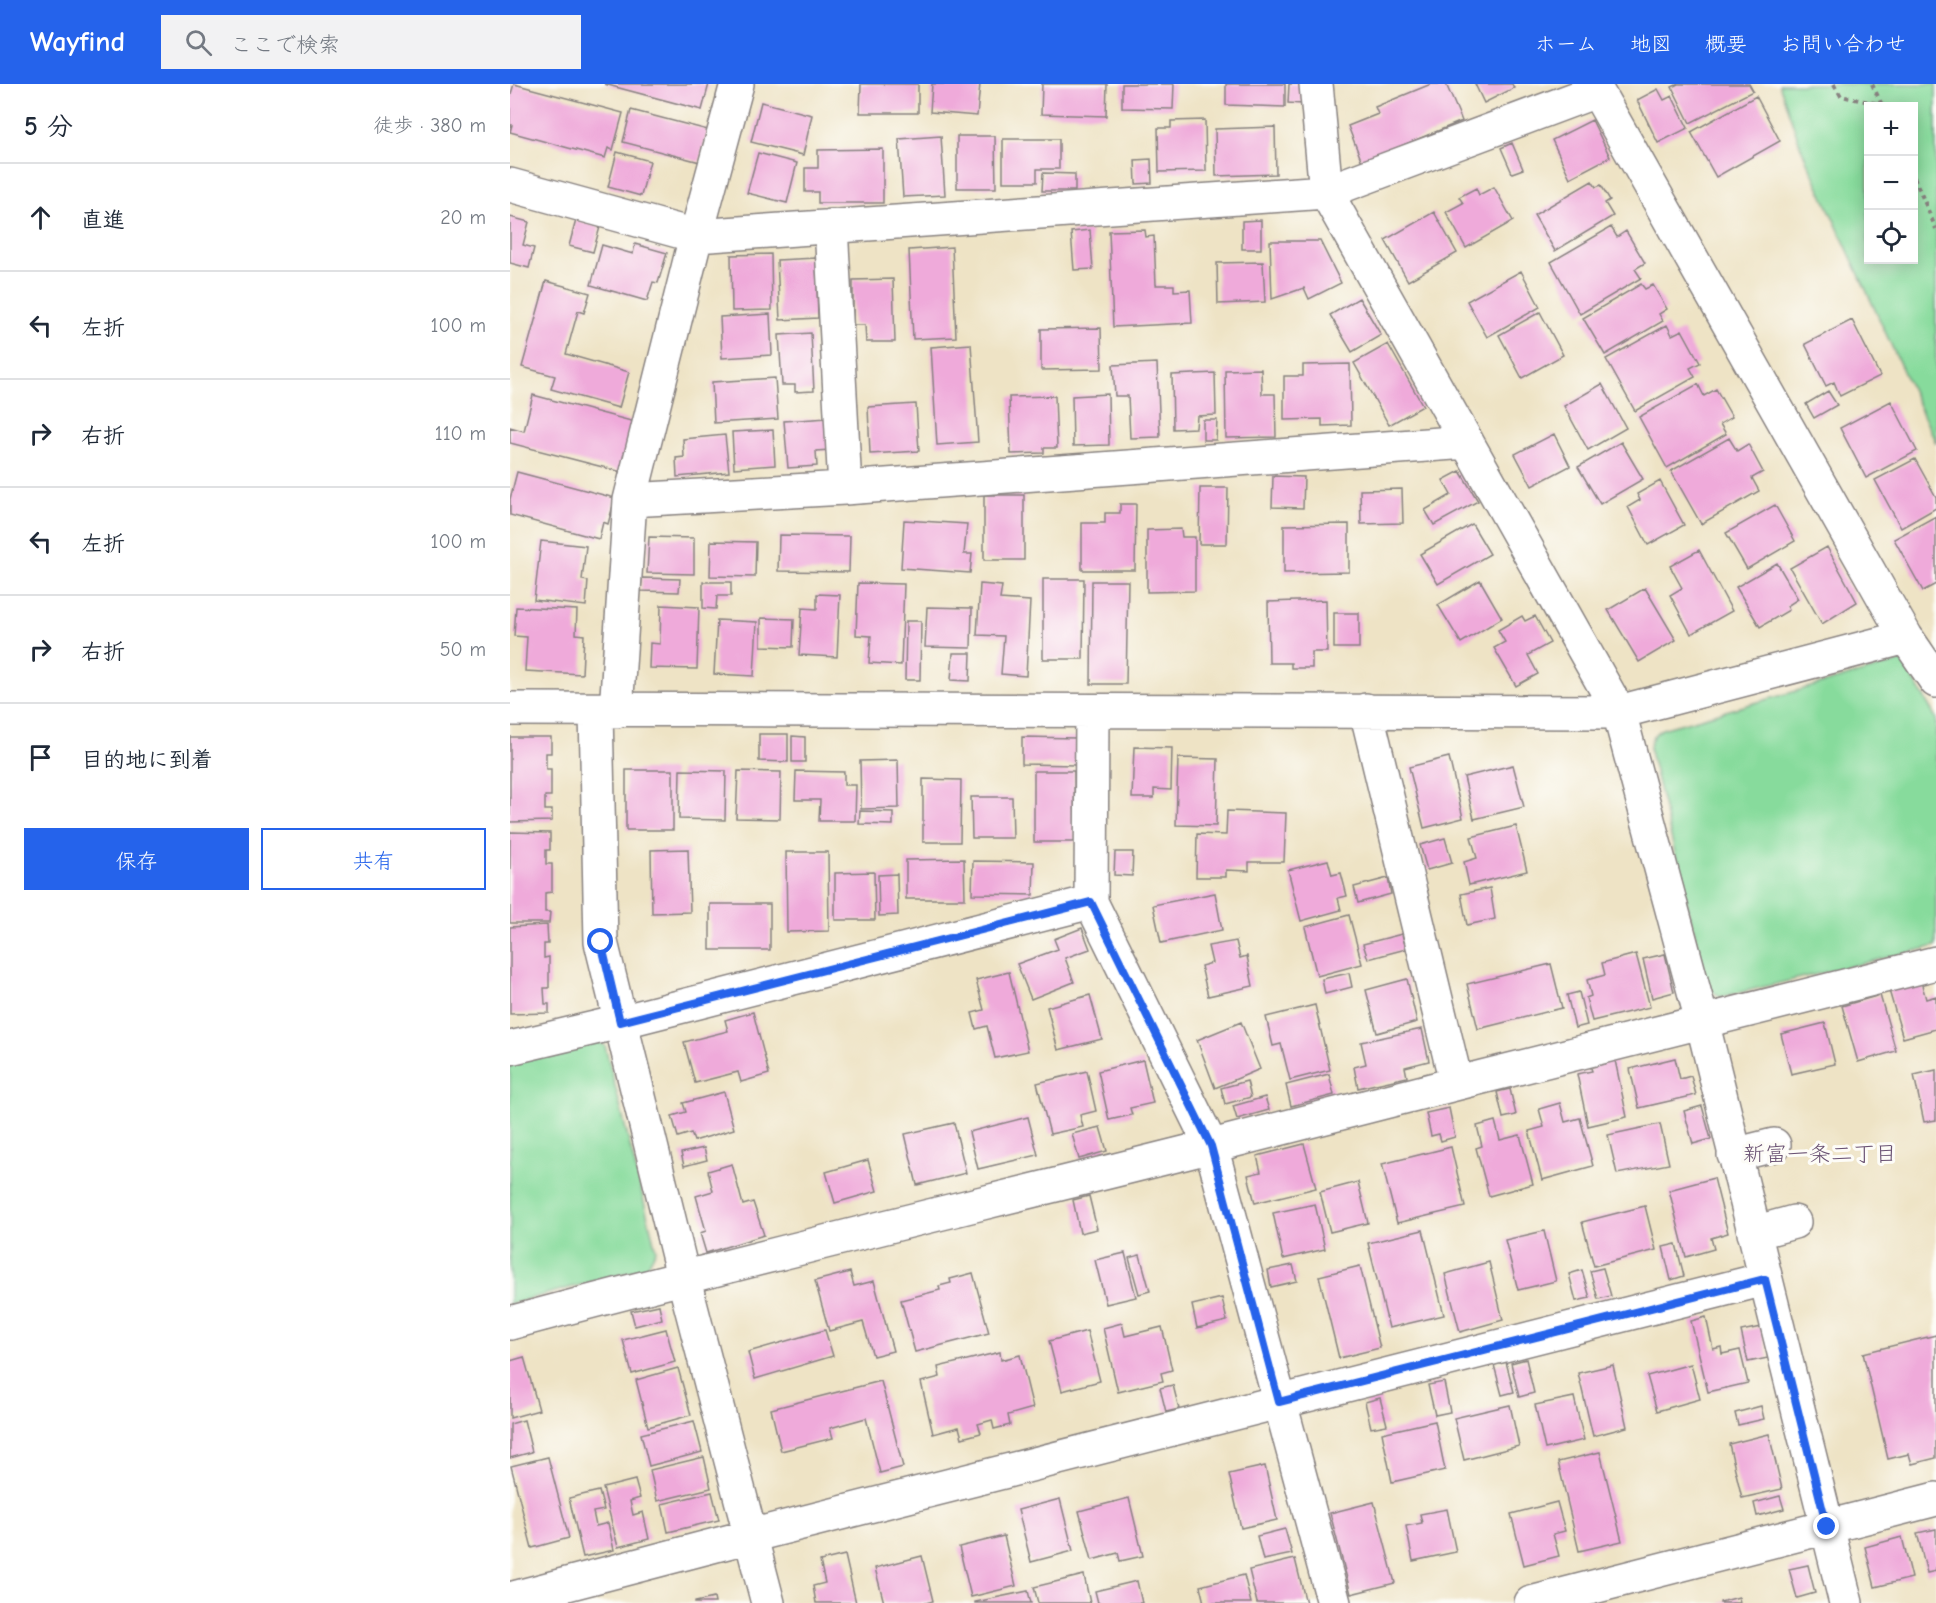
<!DOCTYPE html>
<html lang="ja">
<head>
<meta charset="utf-8">
<style>
	body { margin:0; font-family:"Comic Neue","Klee One",sans-serif; background:#f2f2f3; color:#1f2937 }
	.controls { position:absolute; right:18px; top:18px; display:grid; overflow:hidden; border-radius:0px; box-shadow:0 3px 15px #0003 }
	.controls button { width:54px; height:54px; display:grid; place-items:center; padding:0; border:0; border-bottom:2px solid #e0e1e3; background:#fff; color:#1f2937; font:30px sans-serif }
	.stop { position:absolute; width:18px; height:18px; margin:-14px; border:4px solid #2563eb; border-radius:50%; background:#fff }
	.stop.end { background:#2563eb; border-color:#fff; box-shadow:0 2px 6px #0008 }
	.list { margin:0; padding:0; list-style:none }
	h2 { display:flex; justify-content:space-between; align-items:center; height:78px; margin:0; padding:0 24px; font-size:26px }
	h2 small { font-size:20px; font-weight:400; color:#747a83 }
	.list li { display:grid; grid-template-columns:39px 1fr auto; gap:18px; align-items:center; box-sizing:border-box; height:108px; padding:0 24px; border-top:2px solid #e0e1e3 }
	.list b { display:block; font-size:22px; white-space:nowrap }
	.list em { font-size:20px; font-style:normal; color:#747a83 }
	.actions { display:flex; gap:12px; padding:18px 24px }
	.actions a { flex:1; padding:14px 0; border:2px solid #2563eb; border-radius:0px; text-align:center; font-size:21px; color:#2563eb }
	.actions .main { background:#2563eb; color:#fff }
	.icon { flex:none; width:33px; height:33px; fill:none; stroke:currentColor; stroke-width:2; stroke-linecap:round; stroke-linejoin:round }
	.map { position:relative; flex:none; width:1426px; height:1519px; overflow:hidden }
	header { display:flex; align-items:center; gap:36px; box-sizing:border-box; height:84px; padding:0 30px; background:#2563eb; color:#fff }
	header strong { font-size:28px }
	nav { display:flex; gap:33px; margin-inline-start:auto; font-size:21px }
	.search { width:420px; height:54px; background:#f2f2f3; display:flex; align-items:center; gap:15px; box-sizing:border-box; padding:0 21px; border-radius:0px; color:#747a83; font-size:22px }
	main { display:flex }
	aside { flex:1; background:#fff }
	.map>svg:first-child { display:block }
	.green { fill:#87db9c; stroke:#547e6c; stroke-width:1.5; fill-rule:evenodd }
	.building { fill:#efaada }
	.lines { fill:none; stroke-linecap:round; stroke-linejoin:round }
	.minor-casing { stroke:#888280; stroke-width:36 }
	.path { stroke:#888280; stroke-width:4; stroke-dasharray:4.5 4.5; stroke-linecap:butt }
	.minor { stroke:#fff; stroke-width:33 }
	.route { stroke:#2563eb; stroke-width:8 }
	.labels { text-anchor:middle; stroke-width:6; stroke-linejoin:round; paint-order:stroke }
	.neighbourhood-label { font-size:22px; fill:#6a5273; stroke:#fdfcf7 }
</style>
</head>
<body>
<header>
<strong>Wayfind</strong>
<div class="search"><svg class="icon" aria-label="search" viewBox="0 0 24 24"><circle cx="10" cy="10" r="6"/><path d="M15 15l6 6"/></svg>ここで検索</div>
<nav><a>ホーム</a><a>地図</a><a>概要</a><a>お問い合わせ</a></nav>
</header>
<main>
<aside>
<h2>5 分<small>徒歩 · 380 m</small></h2>
<ul class="list">
<li><svg class="icon" aria-label="ahead" viewBox="0 0 24 24"><path d="M12 20V5M6 11l6-6 6 6"/></svg><div><b>直進</b></div><em>20 m</em></li>
<li><svg class="icon" aria-label="left" viewBox="0 0 24 24"><path d="M17 20v-9H6M10 6l-5 5 5 5"/></svg><div><b>左折</b></div><em>100 m</em></li>
<li><svg class="icon" aria-label="right" viewBox="0 0 24 24"><path d="M7 20v-9h11M14 6l5 5-5 5"/></svg><div><b>右折</b></div><em>110 m</em></li>
<li><svg class="icon" aria-label="left" viewBox="0 0 24 24"><path d="M17 20v-9H6M10 6l-5 5 5 5"/></svg><div><b>左折</b></div><em>100 m</em></li>
<li><svg class="icon" aria-label="right" viewBox="0 0 24 24"><path d="M7 20v-9h11M14 6l5 5-5 5"/></svg><div><b>右折</b></div><em>50 m</em></li>
<li><svg class="icon" aria-label="arrive" viewBox="0 0 24 24"><path d="M6 21V4h12l-3 4 3 4H6"/></svg><div><b>目的地に到着</b></div></li>
</ul>
<div class="actions"><a class="main">保存</a><a>共有</a></div>
</aside>
<div class="map">
<svg width="1426" height="1519" viewBox="0 0 1426 1519">
	<rect width="100%" height="100%" fill="#fdfcf7"/>
	<filter id="ink" filterUnits="userSpaceOnUse"><feTurbulence type="fractalNoise" baseFrequency=".0167" numOctaves="2"/><feDisplacementMap in="SourceGraphic" scale="12" xChannelSelector="R" yChannelSelector="G"/><feConvolveMatrix kernelMatrix="1 2 1 2 8 2 1 2 1" color-interpolation-filters="sRGB"/></filter>
	<filter id="wash" filterUnits="userSpaceOnUse"><feTurbulence type="fractalNoise" baseFrequency=".008" numOctaves="4" result="noise"/><feDisplacementMap in="SourceGraphic" scale="24" xChannelSelector="R" yChannelSelector="G"/><feGaussianBlur stdDeviation="1.35" result="paint"/><feColorMatrix in="noise" values="0 0 0 0 0 0 0 0 0 0 0 0 0 0 0 0 0 1.4 0 .05"/><feComposite in="paint" operator="in"/></filter>
	<g filter="url(#wash)">
		<rect width="100%" height="100%" fill="#eee3c5"/>
		<path class="green" d="M1269 0H1426V359L1292 66ZM1404 22V176H1358V22Z
			M1393 577 1426 634V862L1211 913 1198 904 1140 667C1140 656 1142 651 1152 645Z
			M88 957 95 962 146 1166 137 1183 0 1220V978Z"/>
		<g id="blocks">
			<path class="building" d="M4 0 113 29 103 66 98 64 95 74 0 48 2 41H0V13Z
				M94 0H199L192 26Z
				M351 0H408V29H350Z
				M422 0H470L467 32 420 28Z
				M532 0H597L596 32 531 30Z
				M612 0H664L663 25 612 24Z
				M716 0H775V23L716 21Z
				M779 0H792V20L778 19Z
				M921 0H936L952 37 852 78 838 42 868 30 865 23Z
				M965 0H1002L1004 4 974 19Z
				M1168 0H1239L1243 7 1180 39 1162 3Z
				M1148 5 1154 16 1162 12 1178 44 1148 59 1127 16Z
				M1246 12 1270 57 1206 93 1181 48Z
				M251 18 302 31 293 71 241 58Z
				M121 26 198 46 190 78 113 58Z
				M695 36 696 87 649 88 648 44H661V37Z
				M1082 36 1100 73 1060 94 1042 56Z
				M765 43 766 90 706 92 705 45Z
				M431 52 435 111 393 113 389 55Z
				M447 52H485L486 104H447Z
				M493 55H549V85H527V98H493Z
				M1002 59 1013 85 1002 89 991 64Z
				M373 65V119H308V108H295V84H308V66Z
				M107 68 140 77 131 112 98 103Z
				M248 69 287 79 277 119 237 109Z
				M641 75 642 99 626 100 625 76Z
				M533 89 565 90V107H532Z
				M1082 97 1086 103 1091 101 1100 116 1095 119 1103 132 1045 167 1024 131Z
				M984 103 1003 137 956 164 936 128 953 119 949 113 966 104 969 111Z
				M924 128 947 169 898 197 875 156Z
				M0 133 19 138 13 161 24 164 19 184 0 179Z
				M66 136 90 143 83 168 59 162Z
				M751 136V165H732V137Z
				M1101 143 1107 153 1116 147 1135 179 1125 185 1131 194 1070 230 1041 178Z
				M580 146 583 185 564 186 561 148Z
				M635 146 636 153 644 152 646 201H664V207L680 206 682 239 603 243 599 147Z
				M760 157H810L831 199 799 215 794 204 762 215Z
				M125 160 157 169 148 199 143 198 137 217 81 201 92 161 123 170Z
				M442 163 446 253 403 255 399 166Z
				M261 170 262 226 222 227 221 171Z
				M306 174 308 234 270 236 267 176Z
				M753 178 755 218 708 220 707 179Z
				M1011 187 1030 223 977 253 957 217Z
				M383 195 385 258H356L355 241H343V196Z
				M36 197 80 209 74 229 68 227 56 270 119 288 109 324 41 305 45 292 12 283Z
				M1131 200 1135 205 1143 201 1157 225 1149 230 1153 237 1095 271 1073 234Z
				M849 214 871 251 842 268 820 231Z
				M1030 228 1053 271 1012 294 989 251Z
				M260 230 262 271 212 274 210 233Z
				M1342 236 1370 292 1330 312 1324 298 1316 302 1295 260Z
				M1157 241 1162 251 1172 246 1190 279 1180 284 1185 293 1125 327 1096 275Z
				M591 244 592 285 531 286V245Z
				M301 249 304 307 285 308V301H272L269 251Z
				M461 260 468 358 427 361 421 263Z
				M878 260 913 322 879 341 844 279Z
				M647 279 650 353 620 354 618 312H605L603 281Z
				M840 280 841 341 812 342V335L774 336V292H793V281Z
				M751 285 752 310H765L766 353 716 354 715 286Z
				M705 289 706 331 687 332 686 344 663 345 662 291Z
				M265 294 268 335 204 339 202 298Z
				M1092 300 1116 344 1078 366 1054 322Z
				M1188 300 1194 312 1206 305 1222 333 1210 340 1216 350 1157 384 1129 333Z
				M1318 307 1327 321 1304 334 1296 320Z
				M598 310 599 361 563 362 562 312Z
				M23 311 125 338 112 388 0 359V343L14 347Z
				M545 312 547 364H534V369L501 370 499 313Z
				M1381 317 1407 367 1356 394 1330 344Z
				M406 320 409 367 360 370 358 323Z
				M318 334 320 366 306 367 307 382 278 384 274 337Z
				M693 336H707L706 356H693Z
				M263 346 265 381 224 384 222 348Z
				M1044 350 1060 382 1022 402 1005 370Z
				M215 351 219 388 167 393 166 374 174 373 173 355Z
				M1219 354 1227 367 1238 360 1253 388 1242 394 1249 407 1191 440 1161 387Z
				M1111 358 1133 395 1090 420 1068 383Z
				M1405 375 1426 413V424L1391 444 1365 396Z
				M950 387 968 417 924 441 915 426 941 411 933 396Z
				M7 388 105 414 98 440 93 438 89 455 0 431V415Z
				M763 392 794 393 793 424 762 423Z
				M1150 397 1174 441 1138 461 1118 423 1130 416 1127 410Z
				M690 404H718L717 460H689Z
				M892 405 893 439 851 440 850 406Z
				M474 411H514V476H474Z
				M610 420H626L625 486H572V439H595V429H610Z
				M1265 421 1285 457 1237 485 1216 449Z
				M1426 432V500L1413 507 1384 455Z
				M394 436 457 440 454 470H462L460 489 391 484Z
				M839 440V488L774 489V441Z
				M962 440 980 470 928 500 910 470Z
				M671 445 672 453H685V507L637 508V446Z
				M269 451 340 452 339 488 268 487Z
				M139 453 184 454V490L137 489Z
				M31 457 76 462 72 496 78 497 76 522 24 516Z
				M201 457 246 458 245 493 200 492Z
				M1317 463 1347 518 1312 540 1280 484Z
				M1189 466 1222 527 1181 550 1160 511 1172 504 1160 482Z
				M1267 479 1288 515 1277 522 1279 526 1250 543 1226 503Z
				M132 494 170 495 169 508 131 507Z
				M533 495H574L573 575H533Z
				M970 496 992 534 951 559 928 521Z
				M582 497H618L616 600H581Z
				M193 498H221V512H207L206 525 193 524Z
				M348 499 394 500 391 581 359 579 361 552 346 551Z
				M470 500 492 502 490 515 520 517 516 592 491 590 494 552 467 551Z
				M1135 504 1166 556 1129 578 1098 526Z
				M307 510 330 511 327 573 289 571 292 524 307 525Z
				M816 516 817 568H802V584H781V579H759L758 518Z
				M151 521 189 523 187 585 139 584 140 559 150 560Z
				M6 523 67 526 66 550 74 551 72 590 15 587 17 553 4 552Z
				M417 523 462 524 461 564 415 563Z
				M824 529H849V564H824Z
				M1012 532 1015 537 1025 532 1040 559 1018 571 1028 590 1006 602 984 564 995 558 988 546Z
				M251 534 284 535 283 563 251 562Z
				M207 536 247 538 244 592 204 590Z
				M396 537H411L410 596H395Z
				M443 569H461L460 597 441 596Z
				M249 650H278V678L249 677Z
				M282 652 295 653V678H282Z
				M0 653H41V669H36V685H41V712H35V726H42V737L0 738Z
				M512 653 567 654 566 681 512 680Z
				M624 663 662 664 661 706 644 705V714H622Z
				M939 673 953 734 914 744 899 683Z
				M668 674 708 675 706 742 666 741Z
				M388 676 389 724 351 725 350 677Z
				M1003 681 1014 723 964 735 954 693Z
				M116 686H163V746H116Z
				M170 686 216 687 215 736 169 735Z
				M228 687 271 688 270 735 226 734Z
				M286 687 334 688V701H346L345 737H309L310 716H285Z
				M524 687H564L565 758H524Z
				M413 695 451 696 450 758H413Z
				M461 713H502L503 754H462Z
				M350 727 383 728V741L349 740Z
				M717 727 776 729 774 778H739V787L716 786V793H686L687 750 716 751Z
				M1006 742 1017 787 959 801 954 778 967 774 961 753Z
				M0 748 40 749V766H36V780H42V808L35 809V828H40L39 839H0Z
				M935 754 942 779 917 786 910 761Z
				M178 765 180 828 142 829 141 766Z
				M276 768H318L319 847 277 848Z
				M605 768H623L622 792 604 791Z
				M454 775 455 815H396V776Z
				M818 776 822 791 831 789 837 812 828 814 831 826 791 837 778 786Z
				M463 777 524 778 523 811 462 810Z
				M364 788 365 836H325V789Z
				M387 790 388 831 369 832 368 791Z
				M878 794 881 810 848 819 844 803Z
				M980 804 985 835 957 841 951 810Z
				M705 809 712 846 651 859 643 821Z
				M200 820H260V866H200Z
				M839 831 852 880 807 892 795 843Z
				M37 841 38 860H34V874L39 873V904H34L35 920H39V929L0 930V843Z
				M572 844 580 865 555 874 564 898 521 915 507 880 548 865 544 855Z
				M892 850 896 865 858 875 853 860Z
				M726 857 730 874 737 872 743 902 698 912 691 882 702 879 698 862Z
				M1126 870 1140 923 1082 937 1076 914 1081 912 1077 896 1095 891 1092 879Z
				M1155 870 1164 908 1142 914 1133 875Z
				M1041 880 1052 924 968 945 957 900Z
				M499 888 518 967 485 974 477 942 466 945 462 929 474 926 466 896Z
				M839 889 842 903 815 910 812 895Z
				M1410 894 1416 915 1426 912V945L1393 954 1378 903Z
				M897 895 907 938 867 949 856 906Z
				M1069 908 1077 941 1065 944 1057 911Z
				M580 911 592 955 548 966 537 923Z
				M1370 911 1386 967 1348 978 1332 922Z
				M805 921 820 986 780 996 771 960 763 962 756 933Z
				M243 928 259 990 231 998 228 988 185 999 174 958 218 947 215 936Z
				M731 938 750 985 705 1004 687 956Z
				M1315 939 1325 980 1281 990 1271 950Z
				M912 945 919 977 895 983 897 993 848 1004 844 983 856 980 851 958Z
				M1165 974 1170 995 1181 992 1186 1011 1129 1024 1120 985Z
				M633 976 643 1019 620 1024 622 1031 599 1036 588 987Z
				M1105 976 1117 1033 1078 1042 1067 990 1082 987 1080 981Z
				M1426 986V1036L1414 1038 1404 991Z
				M577 987 586 1027 570 1031 573 1043 540 1050 527 999Z
				M819 990 824 1011 781 1022 776 1001Z
				M737 997 741 1013 715 1020 711 1004Z
				M1000 1005 1006 1031 993 1034 987 1008Z
				M214 1008 224 1045 184 1057 181 1049 168 1053 162 1032 176 1028 173 1019Z
				M755 1013 759 1026 727 1035 723 1022Z
				M1050 1019 1055 1038 1070 1034 1083 1082 1032 1096 1019 1047 1034 1043 1029 1025Z
				M1192 1022 1201 1055 1183 1060 1174 1027Z
				M939 1024 945 1053 931 1057 929 1050 921 1052 916 1029Z
				M518 1033 528 1071 468 1085 459 1048Z
				M985 1037 990 1056 1010 1051 1023 1100 979 1112 966 1064 972 1062 967 1042Z
				M444 1039 456 1089 407 1101 395 1050Z
				M1150 1040 1159 1080 1107 1090 1098 1051Z
				M590 1043 597 1067 569 1075 562 1050Z
				M794 1060 806 1104 745 1119 738 1091 751 1088 747 1072Z
				M941 1063 955 1123 887 1139 872 1080Z
				M194 1064 197 1076 174 1082 171 1069Z
				M358 1076 367 1107 325 1119 316 1088Z
				M222 1080 233 1121 243 1118 254 1151 196 1169 190 1149 196 1147 186 1112 203 1107 198 1087Z
				M1204 1094 1218 1149 1201 1154 1204 1165 1176 1173 1159 1106Z
				M848 1098 858 1139 820 1148 810 1108Z
				M579 1112 587 1145 570 1149 563 1116Z
				M805 1120 815 1165 773 1175 763 1129Z
				M1135 1122 1146 1166 1084 1182 1072 1138Z
				M913 1146 934 1231 879 1244 858 1159Z
				M1034 1147 1046 1197 1008 1206 995 1156Z
				M1166 1160 1174 1192 1161 1196 1153 1163Z
				M615 1169 626 1213 596 1220 585 1176Z
				M630 1171 640 1207 629 1210 619 1174Z
				M979 1178 993 1236 950 1248 935 1190Z
				M783 1181 787 1197 761 1203 758 1186Z
				M850 1182 870 1264 829 1274 809 1192Z
				M1093 1184 1101 1212 1088 1215 1080 1187Z
				M1072 1186 1080 1214 1066 1217 1059 1190Z
				M340 1188 344 1202 364 1197 383 1267 363 1272 353 1238 319 1247 305 1197Z
				M463 1189 479 1249 405 1268 391 1216 430 1206 429 1202 441 1199 440 1195Z
				M712 1214 717 1237 687 1244 682 1221Z
				M149 1221 152 1235 125 1242 121 1227Z
				M1196 1233 1203 1265 1211 1263 1212 1270 1230 1266 1238 1299 1198 1308 1181 1237Z
				M612 1239 615 1252 652 1243 662 1286 651 1289 653 1297 608 1308 593 1244Z
				M1251 1243 1258 1274 1238 1278 1231 1247Z
				M156 1245 165 1278 122 1290 113 1256Z
				M315 1246 323 1272 245 1295 238 1268Z
				M577 1247 590 1297 552 1307 539 1257Z
				M1426 1251V1374L1402 1380 1399 1370 1378 1375 1353 1269Z
				M490 1268 491 1276 510 1271 523 1324 498 1331 500 1341 484 1345 482 1336 468 1340 471 1349 452 1354 449 1343 423 1350 411 1298 430 1293 428 1283Z
				M14 1273 29 1326 0 1334V1277Z
				M1016 1275 1024 1309 1009 1313 1001 1279Z
				M996 1278 1004 1308 992 1311 984 1281Z
				M1181 1280 1190 1315 1147 1327 1137 1292Z
				M1103 1281 1117 1343 1083 1352 1068 1289Z
				M168 1284 181 1331 138 1343 126 1296Z
				M371 1297 393 1383 370 1389 356 1334 320 1344 323 1354 271 1367 261 1325Z
				M934 1298 940 1328 925 1331 918 1301Z
				M663 1301 669 1325 656 1328 650 1304Z
				M1064 1313 1074 1356 1035 1365 1025 1321Z
				M870 1314 877 1341 861 1344 855 1318Z
				M1000 1321 1009 1362 954 1376 944 1334Z
				M1251 1322 1254 1335 1228 1341 1225 1329Z
				M14 1336 22 1368 0 1374V1340Z
				M184 1337 192 1368 139 1382 131 1350Z
				M925 1337 935 1386 882 1398 872 1349Z
				M1259 1350 1272 1405 1232 1414 1219 1360Z
				M1090 1368 1112 1457 1069 1467 1048 1378Z
				M38 1373 59 1454 22 1464 1 1382Z
				M194 1373 201 1404 147 1417 140 1386Z
				M755 1382 767 1436 731 1444 719 1390Z
				M125 1396 130 1414 120 1417 123 1431 133 1428 139 1455 108 1463 93 1404Z
				M89 1407 94 1426 83 1428 86 1442 98 1439 104 1466 73 1473 59 1414Z
				M202 1408 209 1436 158 1448 152 1420Z
				M1270 1412 1274 1425 1247 1432 1244 1419Z
				M619 1414 633 1472 610 1477 608 1469 582 1476 569 1427Z
				M550 1415 563 1467 521 1478 508 1426Z
				M864 1418 885 1499 841 1510 820 1429Z
				M1047 1418 1055 1447 1043 1450 1049 1472 1014 1481 1001 1430Z
				M937 1425 946 1468 903 1477 896 1442 912 1439 910 1430Z
				M775 1445 782 1470 753 1476 747 1452Z
				M1426 1445V1487L1417 1489 1407 1449Z
				M494 1452 506 1502 461 1513 449 1463Z
				M1392 1453 1402 1494 1365 1503 1355 1463Z
				M335 1471 346 1519H306L303 1502 315 1499 310 1477Z
				M412 1472 423 1517 416 1519H374L365 1484Z
				M785 1475 796 1519H747L739 1486Z
				M1298 1481 1305 1509 1287 1514 1279 1485Z
				M574 1491 580 1519H528L524 1503Z
				M734 1491 741 1519H694L690 1502Z
				M627 1497 632 1519H588L585 1507Z
				M518 1507 521 1519H465V1518Z
				M1229 1513 1230 1519H1210V1518Z
				M204 1514 205 1519H185V1518Z"/>
		</g>
	</g>
	<g filter="url(#ink)">
		<use href="#blocks" fill-opacity="0" stroke="#888280" stroke-width="1.5"/>
		<g class="lines">
			<defs>
				<path id="minor" d="M806 0 816 108 1109 628 1192 937 1336 1519
					M1083 0 1396 553 1426 597
					M0 101 186 152 816 108 1086 7
					M321 142 335 404
					M120 416 335 404 957 358
					M0 625 1109 628 1396 553
					M856 626 946 998
					M86 627 91 858 173 1192 258 1519
					M106 627 120 416 186 152 227 0
					M582 628 581 818 701 1062 824 1519
					M0 964 110 938 581 818
					M1224 1071 1264 1061
					M1244 1149 1284 1138
					M0 1239C233 1176 468 1121 702 1062 943 1000 1185 939 1426 879
					M0 1515 240 1452 1255 1195
					M1021 1519 1426 1415"/>
			</defs>
			<use href="#minor" class="minor-casing"/>
			<path class="path" d="M1324 0 1331 12 1373 21
				M1362 0 1372 21
				M1404 93 1426 145"/>
			<use href="#minor" class="minor"/>
		</g>
	</g>
	<g class="lines" filter="url(#ink)">
		<path class="route" d="M91 858 110 938 581 818 701 1062 769 1318 1255 1195 1317 1443"/>
	</g>
	<g class="labels">
		<g class="neighbourhood-label">
			<text x="1310" y="1077">新富一条二丁目</text>
		</g>
	</g>
</svg>
<div class="controls">
<button>+</button>
<button>−</button>
<button><svg class="icon" aria-label="locate" viewBox="0 0 24 24"><circle cx="12" cy="12" r="6"/><path d="M12 2v4M12 18v4M2 12h4M18 12h4"/></svg></button>
</div>
<div class="stop" style="left:91px;top:858px"></div>
<div class="stop end" style="left:1317px;top:1443px"></div>
</div>
</main>
</body>
</html>
